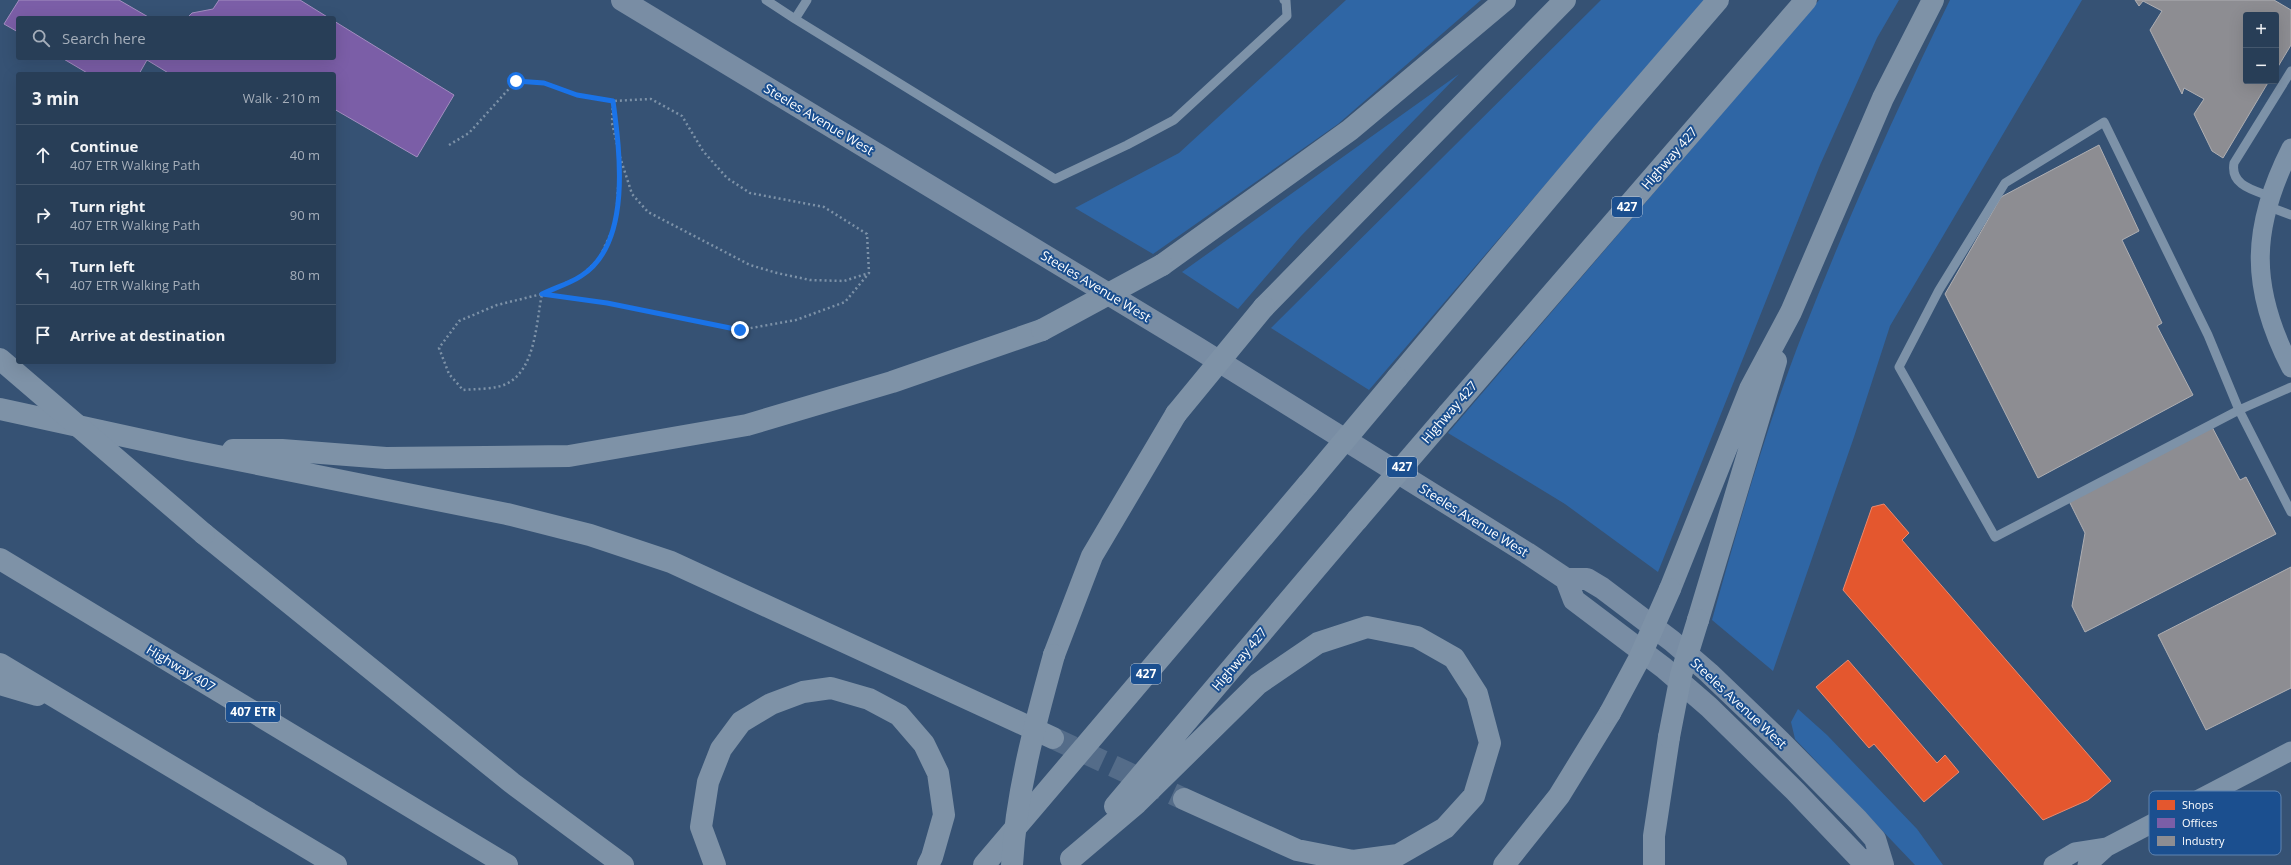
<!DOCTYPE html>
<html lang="en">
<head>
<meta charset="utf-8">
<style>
	body { margin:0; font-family:"Open Sans",sans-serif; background:#30455d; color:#f1f3f6 }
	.controls { position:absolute; right:12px; top:12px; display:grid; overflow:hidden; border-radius:4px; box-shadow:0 4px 16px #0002 }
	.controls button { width:36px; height:36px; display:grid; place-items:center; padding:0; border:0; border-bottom:1px solid #44576d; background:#283e57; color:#f1f3f6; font:20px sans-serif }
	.stop { position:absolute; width:12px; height:12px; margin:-9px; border:3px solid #1a73e8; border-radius:50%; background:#fff }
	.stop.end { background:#1a73e8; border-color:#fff; box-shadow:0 1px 4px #0008 }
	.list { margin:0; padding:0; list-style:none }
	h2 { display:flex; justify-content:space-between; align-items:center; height:52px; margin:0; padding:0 16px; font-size:17px }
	h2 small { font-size:13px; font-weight:400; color:#a5aeba }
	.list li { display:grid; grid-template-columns:26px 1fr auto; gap:12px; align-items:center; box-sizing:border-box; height:60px; padding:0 16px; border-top:1px solid #44576d }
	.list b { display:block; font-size:15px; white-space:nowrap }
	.list p { margin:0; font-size:13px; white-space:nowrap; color:#a5aeba }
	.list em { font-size:13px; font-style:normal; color:#a5aeba }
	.icon { flex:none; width:22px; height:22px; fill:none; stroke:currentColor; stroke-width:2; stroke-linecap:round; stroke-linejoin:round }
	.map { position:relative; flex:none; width:2291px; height:865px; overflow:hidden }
	.search { position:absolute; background:#283e57; box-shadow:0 4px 16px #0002; left:16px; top:16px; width:320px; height:44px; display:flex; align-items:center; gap:10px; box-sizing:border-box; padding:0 14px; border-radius:4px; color:#a5aeba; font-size:15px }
	.panel { position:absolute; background:#283e57; box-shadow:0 4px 16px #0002; left:16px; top:72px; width:320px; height:292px; border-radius:4px }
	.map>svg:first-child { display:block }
	.green { fill:#2f66a5 }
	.shops { fill:#e4572e; stroke:#ec896d }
	.offices { fill:#7b5ea7; stroke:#a38ec1 }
	.industry { fill:#8d8d92; stroke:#afafb3 }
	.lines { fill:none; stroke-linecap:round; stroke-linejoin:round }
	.motorway-tunnel { stroke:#546c89; stroke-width:22; stroke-dasharray:22 11; stroke-linecap:butt }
	.path { stroke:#7d92a8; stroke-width:2.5; stroke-dasharray:2 3; stroke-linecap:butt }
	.service { stroke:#7d92a8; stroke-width:9 }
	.minor { stroke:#7d92a8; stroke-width:19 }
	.secondary { stroke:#798da4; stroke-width:22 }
	.motorway { stroke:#7e92a7; stroke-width:22 }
	.motorway-bridge { stroke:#7e92a7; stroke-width:22 }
	.route { stroke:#1a73e8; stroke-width:5 }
	.labels { text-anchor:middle; stroke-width:4; stroke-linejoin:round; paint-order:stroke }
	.shield { fill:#1b4f8f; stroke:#bbcadd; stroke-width:1 }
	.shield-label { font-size:12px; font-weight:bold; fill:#fff }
	.street-label { font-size:13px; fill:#fff; stroke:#1b4f8f }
	.key { fill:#1b4f8f; stroke:#5f84b1; stroke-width:1 }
	.key-label { font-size:11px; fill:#fff }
</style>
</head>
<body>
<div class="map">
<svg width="2291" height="865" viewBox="0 0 2291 865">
	<rect width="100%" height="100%" fill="#365274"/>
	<path class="green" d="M1346 0H1481L1338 124 1153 254 1075 208 1179 153Z
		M1601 0H1704L1369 390 1271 328Z
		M1819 0H1899L1877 38 1820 165 1658 572 1565 504 1448 433Z
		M1950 0H2082L1890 326 1854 437 1773 671 1712 620C1739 523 1767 424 1804 330 1848 218 1897 108 1950 0Z
		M1459 74 1301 236 1238 309 1182 272Z
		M1798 709 1827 735 1917 829 1943 865H1915L1795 739 1791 722Z"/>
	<path class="shops" d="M1884 504 1909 533 1902 540 2111 781 2088 800 2043 820 1843 590 1872 507Z
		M1848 660 1937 763 1945 755 1959 772 1924 802 1874 744 1869 748 1816 687Z"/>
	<path class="offices" d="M19 0H119L150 18H18V32L4 24Z
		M219 0H300L329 18H187L192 13 213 9Z
		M334 21 454 95 417 157 334 109V74H170L147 60 139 74H89L62 58H334Z"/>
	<path class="industry" d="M2135 0H2274L2291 10V45L2276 70V15H2246V81H2269L2223 158 2212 151 2194 114 2204 99 2184 88 2182 94 2150 30 2162 11 2143 1 2139 6Z
		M2099 145 2139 231 2122 240 2162 323 2157 326 2193 395 2038 478 1945 294 2001 197Z
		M2211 425 2240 480 2246 477 2276 534 2085 632 2072 606 2085 533 2068 499Z
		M2291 567V688L2206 730 2158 635Z"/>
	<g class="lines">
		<path class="motorway-tunnel" d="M1053 738 1184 799"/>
		<path class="path" d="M449 145 469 133 516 81 544 83 577 95 613 101 651 99 682 116 703 151 727 178 750 193 824 207 867 234 869 273 845 302 796 320 740 330 607 303 542 294 497 305 459 321 439 348 449 374 463 390C474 389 497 389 506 384 536 370 536 322 542 294L581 276 599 259 616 222 620 157 612 123 613 101 620 157 632 194 648 212 750 265 777 273 810 280 844 281 869 273"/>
		<path class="service" d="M766 0 795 19
			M807 0 795 19 1055 179 1127 145 1174 120 1287 16 1286 1 1284 0
			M2269 196C2253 190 2230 185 2234 163L2291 71
			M2267 206 2291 215
			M2291 387 2239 410 1995 537 1899 367 1939 290 2005 183 2104 122 2208 335 2239 410 2291 512"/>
		<path class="minor" d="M2291 148C2250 229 2250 288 2291 368
			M2053 865 2075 852 2107 847
			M2087 865 2107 847 2291 751"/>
		<path class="secondary" d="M622 0 1196 347 1527 553 1566 579 1574 600 1664 668 1709 707 1795 791 1860 859 1882 864
			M1566 579H1587L1602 588 1672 641 1709 673 1780 741 1858 820 1875 839 1883 865"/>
		<path class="motorway" d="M1162 265 1350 130 1505 0
			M1264 307 1565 0
			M1397 378 1603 133 1718 0
			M0 409 188 450 507 514 590 535 671 562 1053 738
			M1448 414 1806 0
			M233 450H282L386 458 569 456 747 425 892 382 1042 330
			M204 534 512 783 623 865
			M0 559 507 865
			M1670 589 1750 389 1791 312 1883 98 1933 0
			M1698 620 1776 361
			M1054 655 1092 556 1176 414
			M0 664 336 865
			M0 684 37 695
			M1115 806 1357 520
			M1071 859 1137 803 1258 684 1318 643 1367 627 1417 637 1454 658 1477 694 1490 743 1474 796 1445 828 1398 855 1353 861 1297 850 1184 799
			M715 865 701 827 708 782 721 749 741 722 771 704 803 692 831 688 869 699 899 715 924 744 938 773 944 815 932 857 928 865
			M984 865 1308 484
			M1504 865 1559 796 1610 713
			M1654 865V836L1669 737"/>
		<path class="motorway-bridge" d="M1042 330 1162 265
			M0 359 204 534
			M1176 414 1264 307
			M1308 484 1397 378
			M1357 520 1448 414
			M1610 713 1639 659 1670 589
			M1669 737 1681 675 1698 620
			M1012 865C1016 793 1035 724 1054 655"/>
	</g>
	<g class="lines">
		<path class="route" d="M516 81 544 83 577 95 613 101C620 152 632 244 581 276 569 284 554 288 542 294L607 303 740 330"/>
	</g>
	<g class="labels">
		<g class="shield">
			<rect x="1612" y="197" width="30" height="20" rx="3"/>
			<rect x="1387" y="457" width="30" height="20" rx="3"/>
			<rect x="1131" y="664" width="30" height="20" rx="3"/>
			<rect x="226" y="702" width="54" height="20" rx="3"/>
		</g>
		<g class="shield-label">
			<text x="1627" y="211">427</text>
			<text x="1402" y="471">427</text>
			<text x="1146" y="678">427</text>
			<text x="253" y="716">407 ETR</text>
		</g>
		<g class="street-label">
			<text transform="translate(819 119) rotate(31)" y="5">Steeles Avenue West</text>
			<text transform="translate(1669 158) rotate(-49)" y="5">Highway 427</text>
			<text transform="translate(1096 286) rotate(31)" y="5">Steeles Avenue West</text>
			<text transform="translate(1449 412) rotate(-49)" y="5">Highway 427</text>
			<text transform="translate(1474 520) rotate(32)" y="5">Steeles Avenue West</text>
			<text transform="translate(1239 659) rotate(-50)" y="5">Highway 427</text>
			<text transform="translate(181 668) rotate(31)" y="5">Highway 407</text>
			<text transform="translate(1739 703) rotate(43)" y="5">Steeles Avenue West</text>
		</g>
	</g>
	<rect x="2149" y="791" width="132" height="64" rx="6" class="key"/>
	<rect x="2157" y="800" width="18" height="10" fill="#e4572e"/>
	<rect x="2157" y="818" width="18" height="10" fill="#7b5ea7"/>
	<rect x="2157" y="836" width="18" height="10" fill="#8d8d92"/>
	<g class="key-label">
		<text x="2182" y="809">Shops</text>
		<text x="2182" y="827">Offices</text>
		<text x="2182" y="845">Industry</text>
	</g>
</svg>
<div class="controls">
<button>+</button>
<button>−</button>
</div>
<div class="stop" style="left:516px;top:81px"></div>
<div class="stop end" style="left:740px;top:330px"></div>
<div class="search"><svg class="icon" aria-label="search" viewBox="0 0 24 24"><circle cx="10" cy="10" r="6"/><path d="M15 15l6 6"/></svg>Search here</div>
<section class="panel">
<h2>3 min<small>Walk · 210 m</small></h2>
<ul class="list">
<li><svg class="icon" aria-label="ahead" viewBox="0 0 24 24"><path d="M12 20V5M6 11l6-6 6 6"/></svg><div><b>Continue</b><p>407 ETR Walking Path</p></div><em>40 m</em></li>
<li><svg class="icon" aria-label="right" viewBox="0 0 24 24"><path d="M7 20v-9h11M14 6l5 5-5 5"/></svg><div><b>Turn right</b><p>407 ETR Walking Path</p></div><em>90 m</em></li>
<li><svg class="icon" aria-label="left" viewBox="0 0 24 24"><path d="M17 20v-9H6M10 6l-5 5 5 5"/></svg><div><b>Turn left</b><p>407 ETR Walking Path</p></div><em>80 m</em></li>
<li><svg class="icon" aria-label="arrive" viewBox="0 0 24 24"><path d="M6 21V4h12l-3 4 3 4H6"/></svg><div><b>Arrive at destination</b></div></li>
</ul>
</section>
</div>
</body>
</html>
